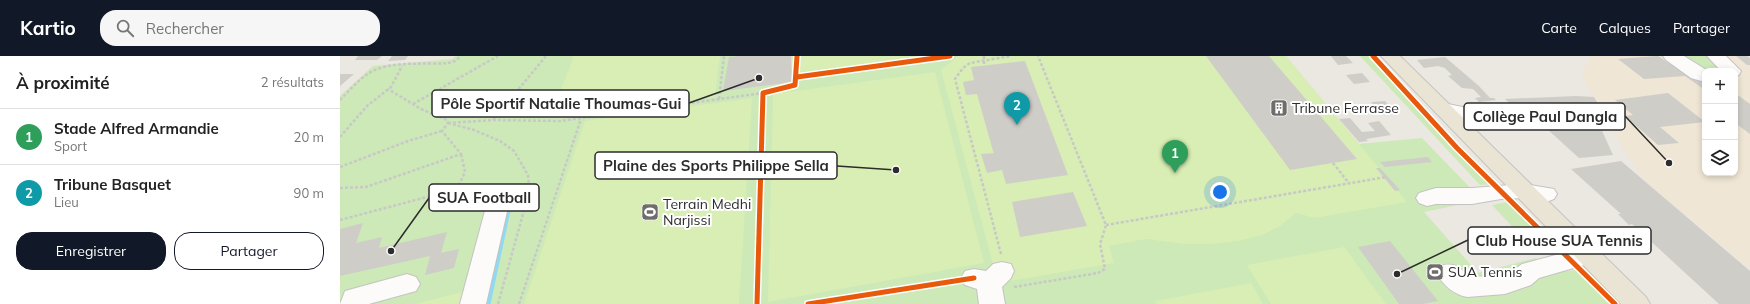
<!DOCTYPE html>
<html lang="fr">
<head>
<meta charset="utf-8">
<style>
	body { margin:0; font-family:Mulish,sans-serif; background:#f6f6f6; color:#222 }
	.controls { position:absolute; right:12px; top:12px; display:grid; overflow:hidden; border-radius:8px; box-shadow:0 2px 6px #0003 }
	.controls button { width:36px; height:36px; display:grid; place-items:center; padding:0; border:0; border-bottom:1px solid #e0e0e0; background:#fff; color:#222; font:20px sans-serif }
	.you { position:absolute; left:880px; top:136px; width:14px; height:14px; margin:-10px; border:3px solid #fff; border-radius:50%; background:#1a73e8; box-shadow:0 0 0 6px #1a73e833 }
	.badge { display:grid; place-items:center; width:26px; height:26px; border-radius:50%; background:#111827; color:#fff; font-size:13px; font-weight:700 }
	.pin { position:absolute; translate:-50% -33px; filter:drop-shadow(0 1px 2px #0008) }
	.pin::after { content:''; position:absolute; top:21px; width:14px; height:12px; background:inherit; clip-path:polygon(0 0,100% 0,50% 100%) }
	.list { margin:0; padding:0; list-style:none }
	h2 { display:flex; justify-content:space-between; align-items:center; height:52px; margin:0; padding:0 16px; font-size:17px }
	h2 small { font-size:13px; font-weight:400; color:#767676 }
	.list li { display:grid; grid-template-columns:26px 1fr auto; gap:12px; align-items:center; box-sizing:border-box; height:56px; padding:0 16px; border-top:1px solid #e0e0e0 }
	.list b { display:block; font-size:15px; white-space:nowrap }
	.list p { margin:0; font-size:13px; white-space:nowrap; color:#767676 }
	.list em { font-size:13px; font-style:normal; color:#767676 }
	.actions { display:flex; gap:8px; padding:12px 16px }
	.actions a { flex:1; padding:9px 0; border:1px solid #111827; border-radius:16px; text-align:center; font-size:14px; color:#111827 }
	.actions .main { background:#111827; color:#fff }
	.icon { flex:none; width:22px; height:22px; fill:none; stroke:currentColor; stroke-width:2; stroke-linecap:round; stroke-linejoin:round }
	.map { position:relative; flex:none; width:1410px; height:248px; overflow:hidden }
	header { display:flex; align-items:center; gap:24px; box-sizing:border-box; height:56px; padding:0 20px; background:#111827; color:#fff }
	header strong { font-size:19px }
	nav { display:flex; gap:22px; margin-inline-start:auto; font-size:14px }
	.search { width:280px; height:36px; background:#f6f6f6; display:flex; align-items:center; gap:10px; box-sizing:border-box; padding:0 14px; border-radius:16px; color:#767676; font-size:15px }
	main { display:flex }
	aside { flex:1; background:#fff }
	.map>svg:first-child { display:block }
	.education { fill:#efe6d5; fill-rule:evenodd }
	.green { fill:#cce9b7 }
	.pitch { fill:#d8eeb4 }
	.lines { fill:none; stroke-linecap:round; stroke-linejoin:round }
	.stream { stroke:#8ed9f3; stroke-width:5 }
	.building { fill:#cfcdc8 }
	.minor-casing { stroke:#c4c3c3; stroke-width:2 }
	.major-casing { stroke:#c6c4c2; stroke-width:2 }
	.path { stroke:#c8c8c7; stroke-width:2.5; stroke-dasharray:3 2; stroke-linecap:butt }
	.minor { fill:#fcfbfa; fill-rule:evenodd }
	.major { fill:#e9e4d3; fill-rule:evenodd }
	.path-bridge { stroke:#c8c8c7; stroke-width:2.5; stroke-dasharray:3 2; stroke-linecap:butt }
	.cycleway-casing { stroke:#fff; stroke-width:8 }
	.cycleway { stroke:#e8590c; stroke-width:5 }
	.labels { text-anchor:middle; stroke-width:4; stroke-linejoin:round; paint-order:stroke }
	.poi-label { font-size:14px; fill:#2c2c2c; stroke:#fff; text-anchor:start }
	.leader { fill:none; stroke:#2c2c2c; stroke-width:1.5 }
	.callout-dot { fill:#2c2c2c; stroke:#fff; stroke-width:1.5 }
	.callout { fill:#fff; stroke:#2c2c2c; stroke-width:1.5 }
	.callout-label { font-size:15px; text-anchor:middle; font-weight:bold; fill:#2c2c2c }
</style>
</head>
<body>
<header>
<strong>Kartio</strong>
<div class="search"><svg class="icon" aria-label="search" viewBox="0 0 24 24"><circle cx="10" cy="10" r="6"/><path d="M15 15l6 6"/></svg>Rechercher</div>
<nav><a>Carte</a><a>Calques</a><a>Partager</a></nav>
</header>
<main>
<aside>
<h2>À proximité<small>2 résultats</small></h2>
<ul class="list">
<li><span class="badge" style="background:#2e9e5b">1</span><div><b>Stade Alfred Armandie</b><p>Sport</p></div><em>20 m</em></li>
<li><span class="badge" style="background:#0f9aa8">2</span><div><b>Tribune Basquet</b><p>Lieu</p></div><em>90 m</em></li>
</ul>
<div class="actions"><a class="main">Enregistrer</a><a>Partager</a></div>
</aside>
<div class="map">
<svg width="1410" height="248" viewBox="0 0 1410 248">
	<rect width="100%" height="100%" fill="#ebe7e1"/>
	<path class="education" d="M1251 0H1408L1410 2V213L1304 124 1286 97 1245 25 1242 17ZM1365 15H1395V117H1365Z"/>
	<path class="green" d="M116 0H946L1019 88 1082 82 1142 144 1084 156 1138 217 1196 202 1210 217 1236 214 1269 248H0V40L33 10 112 3Z
		M1020 0H1031C1070 44 1109 87 1152 128L1140 129Z
		M1338 0H1370L1386 15H1365Z
		M1168 146 1218 194 1198 198 1152 149Z"/>
	<path class="pitch" d="M234 0H380L375 41 210 62Z
		M451 0H588L451 17Z
		M618 0H946L1067 146 975 162 956 157 940 170 922 179 899 185 870 188H844L806 183 769 190 774 207 670 225 668 219 653 209 601 14Z
		M595 16 644 207 428 246 433 38Z
		M412 42 399 248H184L245 65Z
		M1004 191 1046 248H931L907 209Z
		M911 227 923 248H816L815 245Z
		M126 235 123 248H75Z"/>
	<g class="lines">
		<path class="stream" d="M148 248 172 136"/>
	</g>
	<path class="building" d="M18 0H42L37 4H15Z
		M52 0H68L65 4 48 5Z
		M400 0H451L452 26 383 35 389 1Z
		M866 0H929L1017 103 950 114Z
		M991 0H1006L1013 7 998 9Z
		M1318 0 1330 8 1338 10 1365 29V34L1345 20 1304 23 1278 3Z
		M1396 0H1407L1410 2V9H1407Z
		M1105 1 1139 30 1150 42H1154L1156 44 1139 46 1135 42 1141 41 1133 33 1122 32 1108 20 1112 19 1105 12 1098 10 1084 12 1077 4Z
		M685 5 728 119 666 128 662 114 647 117 641 98 654 97 653 95 637 38 626 39 623 26 634 24 631 11Z
		M1022 17 1030 26 1014 28 1006 19Z
		M0 18H14L0 30Z
		M1328 37 1365 66 1320 71 1339 87 1318 89 1285 60 1293 59 1275 44Z
		M1395 37 1410 48V78L1395 67Z
		M1236 40 1254 41 1267 64 1258 66 1273 99 1239 102 1206 72 1196 73 1165 43Z
		M1045 45 1053 55 1040 57 1031 46Z
		M1010 62 1022 76 1035 75 1028 67 1039 65 1051 79 1026 83 1028 85 1019 86 999 63Z
		M1088 101 1092 106 1045 111 1040 106Z
		M1281 105 1410 215V248H1379L1292 168 1289 169 1278 158H1281L1231 113Z
		M1036 112H1040L1060 134 1055 135Z
		M733 136 747 170 680 181 672 146Z
		M23 167 16 187 42 181 39 192 107 176 101 197 119 193 114 212 85 219 90 200 0 220V173Z
		M1050 185 1098 245 1083 248H1059L1018 191Z"/>
	<g class="lines">
		<defs>
			<path id="minor" d="M1323 0H1344L1368 15H1365V26L1351 22 1326 4Z
				M1367 0H1386L1401 15 1399 19 1395 20V15H1381Z
				M1103 47 1152 57 1155 61 1152 65C1134 70 1113 62 1096 57L1093 53 1096 49Z
				M1184 128 1214 133 1217 138 1214 143 1206 146 1184 142 1161 143 1132 148H1096L1087 150 1079 147 1076 142 1079 137 1096 132H1132Z
				M157 143 165 145 168 151 146 248H120L146 151 149 145Z
				M1249 190 1258 193 1261 199 1258 205 1199 222 1191 229 1165 238 1127 241C1113 238 1104 230 1096 217L1100 210C1115 206 1119 211 1129 221 1148 220 1166 221 1182 208Z
				M662 206 671 208 674 215 671 222 662 231 665 248H639L637 233 625 229 621 222 625 215 634 213 646 215 653 208Z
				M67 218 76 221 80 228 76 235 29 248H0L5 235Z"/>
			<path id="major" d="M1041 0H1060L1306 241 1310 248H1281Z"/>
		</defs>
		<use href="#minor" class="minor-casing"/>
		<use href="#major" class="major-casing"/>
		<path class="path" d="M457 0V21
			M379 43 384 0
			M0 44C9 35 18 24 29 17 51 4 84 9 108 7L115 5 121 0
			M73 48 158 0
			M153 64 206 0
			M108 67 153 64 220 65 423 37
			M108 67 134 74 160 85 174 95 188 119 189 130 183 158 158 248
			M0 81 27 50 51 31 62 10
			M993 107 1008 126
			M0 111 68 85 102 75
			M0 132 26 131 121 98 102 75 108 67 107 64 81 53 48 33
			M117 133 116 146 139 148
			M0 164 117 133 125 116 121 98
			M766 169 1046 121
			M661 198 615 23 623 12 630 7 671 0
			M674 231 758 217 765 213 760 188 766 169 698 0
			M472 247 474 248
			M179 248 241 63"/>
		<use href="#minor" class="minor"/>
		<use href="#major" class="major"/>
		<path class="path-bridge" d="M644 0V10"/>
		<defs>
			<path id="cycleway" d="M1033 0 1117 92 1275 248
				M457 21 610 0
				M417 248 423 37 455 29 457 0
				M468 248 634 222"/>
		</defs>
		<use href="#cycleway" class="cycleway-casing"/>
		<use href="#cycleway" class="cycleway"/>
	</g>
	<defs>
		<symbol id="building-square" viewBox="-11 -11 22 22"><rect x="-9" y="-9" width="18" height="18" rx="4" fill="#6f6d6b" stroke="#fff"/><path d="M-4-6H4V6H1V3H-1V6H-4ZM-2.5-4.3h1.7v1.8h-1.7ZM.8-4.3h1.7v1.8H.8ZM-2.5-1h1.7V.8h-1.7ZM.8-1h1.7V.8H.8Z" fill="#fff"/></symbol>
		<symbol id="stadium-square" viewBox="-11 -11 22 22"><rect x="-9" y="-9" width="18" height="18" rx="4" fill="#6f6d6b" stroke="#fff"/><path d="M0-5a6.5 5 0 1 0 0 10a6.5 5 0 1 0 0-10ZM-3.5-1.8h7v3.6h-7Z" fill="#fff"/></symbol>
	</defs>
	<g fill-rule="evenodd">
		<use href="#building-square" x="929" y="42" width="20" height="20"/>
		<use href="#stadium-square" x="300" y="146" width="20" height="20"/>
		<use href="#stadium-square" x="1085" y="206" width="20" height="20"/>
	</g>
	<g class="labels">
		<g class="poi-label">
			<text x="952" y="57">Tribune Ferrasse</text>
			<text x="323" y="153">Terrain Medhi<tspan x="323" dy="16">Narjissi</tspan></text>
			<text x="1108" y="221">SUA Tennis</text>
		</g>
	</g>
	<path class="leader" d="M419 22L349 47M1329 107L1285 60M556 114L497 110M51 195L89 142M1057 218L1128 184"/>
	<g class="callout-dot">
		<circle cx="419" cy="22" r="4"/>
		<circle cx="1329" cy="107" r="4"/>
		<circle cx="556" cy="114" r="4"/>
		<circle cx="51" cy="195" r="4"/>
		<circle cx="1057" cy="218" r="4"/>
	</g>
	<g class="callout">
		<rect x="92" y="34" width="257" height="27" rx="4"/>
		<rect x="1124" y="47" width="161" height="27" rx="4"/>
		<rect x="255" y="96" width="242" height="27" rx="4"/>
		<rect x="89" y="128" width="110" height="27" rx="4"/>
		<rect x="1128" y="171" width="183" height="27" rx="4"/>
	</g>
	<g class="callout-label">
		<text x="221" y="53">Pôle Sportif Natalie Thoumas-Gui</text>
		<text x="1205" y="66">Collège Paul Dangla</text>
		<text x="376" y="115">Plaine des Sports Philippe Sella</text>
		<text x="144" y="147">SUA Football</text>
		<text x="1219" y="190">Club House SUA Tennis</text>
	</g>
</svg>
<div class="controls">
<button>+</button>
<button>−</button>
<button><svg class="icon" aria-label="layers" viewBox="0 0 24 24"><path d="M12 4l9 5-9 5-9-5zM3 14l9 5 9-5"/></svg></button>
</div>
<div class="you"></div>
<div class="pin badge" style="left:835px;top:117px;background:#2e9e5b">1</div>
<div class="pin badge" style="left:677px;top:69px;background:#0f9aa8">2</div>
</div>
</main>
</body>
</html>
